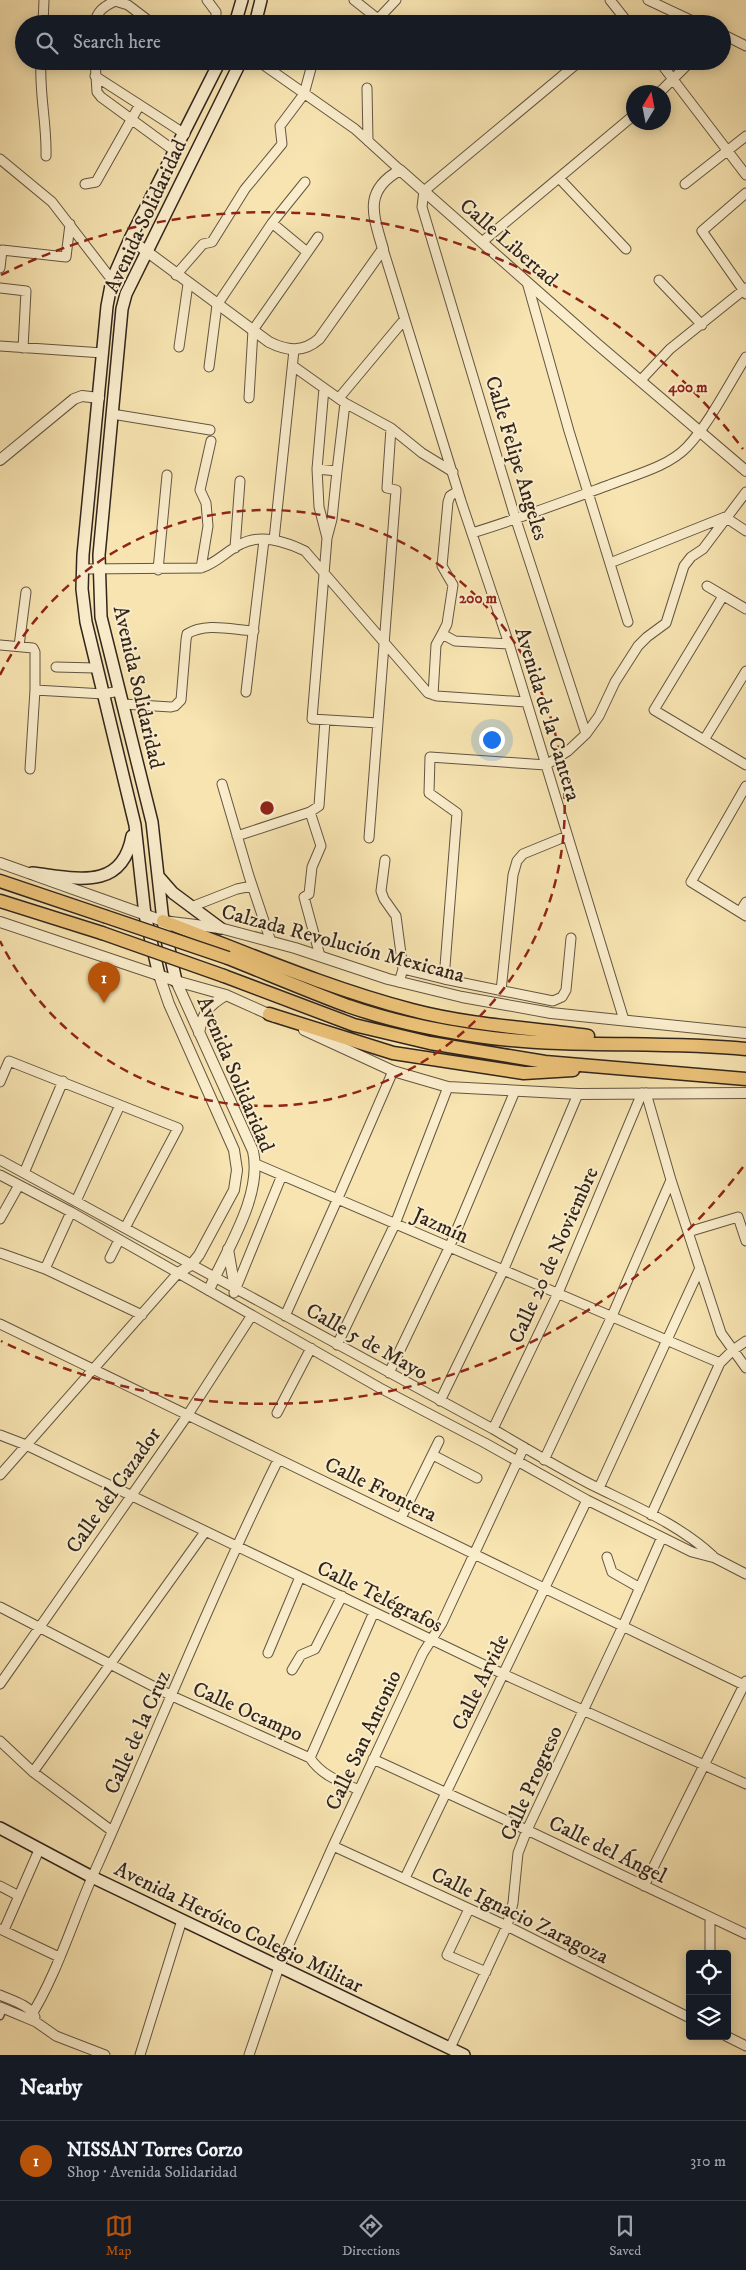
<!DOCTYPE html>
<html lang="en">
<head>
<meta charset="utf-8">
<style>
	body { margin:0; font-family:"IM FELL DW Pica",serif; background:#20242c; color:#f1f3f6 }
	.controls { position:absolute; right:15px; bottom:15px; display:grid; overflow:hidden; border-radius:5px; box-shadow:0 2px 12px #0003 }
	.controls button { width:45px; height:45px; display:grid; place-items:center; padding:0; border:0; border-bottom:1px solid #363941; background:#171b24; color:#f1f3f6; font:25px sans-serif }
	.compass { position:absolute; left:626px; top:85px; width:45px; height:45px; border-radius:50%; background:#171b24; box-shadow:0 2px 12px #0003; rotate:10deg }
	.you { position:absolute; left:491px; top:739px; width:18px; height:18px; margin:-12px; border:4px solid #fff; border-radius:50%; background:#1a73e8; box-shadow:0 0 0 8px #1a73e833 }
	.badge { display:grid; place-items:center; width:32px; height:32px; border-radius:50%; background:#b45309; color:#fff; font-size:16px; font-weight:700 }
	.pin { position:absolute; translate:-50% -41px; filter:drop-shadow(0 1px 2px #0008) }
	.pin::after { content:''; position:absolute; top:26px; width:18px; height:15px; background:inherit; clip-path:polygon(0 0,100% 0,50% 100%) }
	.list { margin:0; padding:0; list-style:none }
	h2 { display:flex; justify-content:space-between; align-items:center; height:65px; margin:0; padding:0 20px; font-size:21px }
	h2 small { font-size:16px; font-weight:400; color:#9ea1a6 }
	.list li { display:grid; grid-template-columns:32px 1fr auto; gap:15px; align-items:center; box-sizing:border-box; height:80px; padding:0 20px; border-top:1px solid #363941 }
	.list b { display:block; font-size:19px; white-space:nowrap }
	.list p { margin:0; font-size:16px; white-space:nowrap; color:#9ea1a6 }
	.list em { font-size:16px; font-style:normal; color:#9ea1a6 }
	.icon { flex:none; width:28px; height:28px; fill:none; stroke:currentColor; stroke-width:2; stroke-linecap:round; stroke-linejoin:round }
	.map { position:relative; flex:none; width:746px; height:2055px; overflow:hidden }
	.search { position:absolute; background:#171b24; box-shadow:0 2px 12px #0003; left:15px; right:15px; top:15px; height:55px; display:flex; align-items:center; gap:12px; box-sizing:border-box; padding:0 18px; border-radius:28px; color:#9ea1a6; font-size:19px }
	.sheet { height:145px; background:#171b24 }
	nav { display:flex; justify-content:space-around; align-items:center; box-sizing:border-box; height:70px; border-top:1px solid #363941; background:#171b24; font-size:14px; color:#9ea1a6 }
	nav a { display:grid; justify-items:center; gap:2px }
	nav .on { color:#b45309 }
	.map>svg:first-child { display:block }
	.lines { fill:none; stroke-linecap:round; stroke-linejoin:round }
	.pedestrian-casing { stroke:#635541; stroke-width:9 }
	.minor-casing { stroke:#635541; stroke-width:11 }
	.tertiary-casing { stroke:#635541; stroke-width:12 }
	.secondary-casing { stroke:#32251c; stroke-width:14 }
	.primary-casing { stroke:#32251c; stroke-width:15 }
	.pedestrian { stroke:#faedcc; stroke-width:6 }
	.minor { stroke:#faedcc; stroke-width:9 }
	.tertiary { stroke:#faedcc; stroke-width:10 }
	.secondary { stroke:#faedcc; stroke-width:11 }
	.primary { stroke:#ecc278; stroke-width:12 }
	.primary-bridge-casing { stroke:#32251c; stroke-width:15; stroke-linecap:butt }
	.primary-bridge { stroke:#ecc278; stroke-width:12 }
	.ring { fill:none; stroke:#8f2418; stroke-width:2.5; stroke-dasharray:9 6 }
	.labels { text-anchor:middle; stroke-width:4; stroke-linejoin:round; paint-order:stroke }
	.street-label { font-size:21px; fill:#32251c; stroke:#faedcc }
	.centre { fill:#8f2418; stroke:#faedcc; stroke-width:2.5 }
	.ring-label { font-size:15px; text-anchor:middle; font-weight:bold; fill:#8f2418; stroke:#faedcc; stroke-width:4; stroke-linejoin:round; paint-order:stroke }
</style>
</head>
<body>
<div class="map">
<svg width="746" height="2055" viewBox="0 0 746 2055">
	<rect width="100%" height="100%" fill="#f7e4b1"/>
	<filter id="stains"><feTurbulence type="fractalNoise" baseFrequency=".004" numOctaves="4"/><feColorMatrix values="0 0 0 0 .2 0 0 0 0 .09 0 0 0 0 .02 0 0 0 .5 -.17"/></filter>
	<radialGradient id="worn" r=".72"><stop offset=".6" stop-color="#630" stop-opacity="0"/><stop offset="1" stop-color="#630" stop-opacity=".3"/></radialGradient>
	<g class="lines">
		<defs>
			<path id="pedestrian" d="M0 2016 3 2009"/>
			<path id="minor" d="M207 0 216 12V24
				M354 0 378 19 396 0
				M610 0 629 24
				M648 0 699 24
				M43 24 44 0
				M95 24C96 11 105 6 115 1L128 5 153 24
				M722 34 746 46
				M41 61C39 93 47 124 46 156
				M95 61 97 92 101 97 176 152
				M258 61 355 129 400 170
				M580 61 424 191 422 207 516 520 586 734
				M659 61 746 175
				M95 76 185 134
				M367 88 368 141
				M660 92 691 61
				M0 159 52 202 112 280
				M559 178 626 249
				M85 184 96 182 139 106
				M685 184 746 136
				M272 223 307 252
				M482 242 634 115
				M383 249 461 501 509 644 624 1020
				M0 268 2 250 66 257 70 224
				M176 275 203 244 212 242 245 189 282 144 280 126 304 94 313 61
				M659 280 702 325
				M527 282 569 431 628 622
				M0 288 26 291 23 348
				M746 294 702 231 746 193
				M0 346 103 353
				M179 347 188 284
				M293 366 345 403 391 428 422 453 453 472
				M209 367 217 305 272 223 305 182
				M640 381 670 349 746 288
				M249 398 253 330 318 237
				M339 398 404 320
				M112 414 210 430
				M317 469 324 388
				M337 471 345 403
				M458 491 450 496 448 502 442 566 453 585 447 624 442 634 455 641 509 644
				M472 533C518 519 563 502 609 485 634 475 668 467 687 447 709 424 729 384 746 357
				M327 538 319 507 317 469 337 471 332 519 327 538 312 719 378 723
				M274 540 294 350
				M235 548 240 481
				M610 563 725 517 746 531
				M201 568 208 526 206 503 200 490 211 441
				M83 569 201 568C217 563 226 551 241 544 261 533 286 542 305 551L428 693 437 696 526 702
				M158 570 167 475
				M707 586 746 609
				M723 596 654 710 746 765
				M0 645 33 648 35 652V690L30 769
				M19 646 26 592
				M56 667 95 668
				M35 690 104 694 119 691
				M246 692 264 540
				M433 695 436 645 442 634
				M123 704 171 707 175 706 181 700 186 640 187 634C206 622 233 630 254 631
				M704 740 746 671
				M222 784 249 876 271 942
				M746 786 691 882 746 916
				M310 812 321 846 312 867 309 894 304 897 320 956
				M237 836 310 812 319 806 325 720
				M369 838 396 490 387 488 391 428
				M385 860 381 891 384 899 396 916 403 969
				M191 907 237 889 252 886
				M740 912 746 902
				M444 979 457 813 429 793 430 757 546 765 568 751 586 734 599 716 615 682 638 646 647 637 666 623 684 566 691 557 703 549 746 492
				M399 982 403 969 444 979 553 1001 562 997 566 990 571 938
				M501 991 513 875 517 861 523 854 567 836
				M0 1082 9 1061 178 1128 125 1228
				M646 1093 671 1180 721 1333 746 1368
				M0 1160 493 1429C525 1448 557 1467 590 1484 632 1505 679 1524 713 1556
				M256 1164 720 1363
				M24 1173 63 1081
				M0 1175 71 1212 380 1388 485 1443 587 1500 692 1552 715 1558 746 1574
				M76 1201 120 1105
				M0 1219 19 1185
				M688 1232 738 1217 746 1241
				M0 1253 45 1269 142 1315
				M110 1258 119 1240
				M45 1269 71 1212
				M234 1293 282 1175
				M285 1316 338 1198 393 1071
				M0 1324 746 1686
				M337 1345 395 1224 448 1087
				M389 1373 449 1248 515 1091
				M440 1401 503 1271 578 1094
				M277 1413 311 1348
				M493 1429 558 1293 642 1093
				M0 1435 26 1445 503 1674 746 1784
				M433 1455 477 1478
				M544 1460 612 1316 671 1180
				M0 1475 178 1273
				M599 1488 700 1268
				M651 1515 720 1363 733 1350 746 1341
				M401 1518 439 1441
				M607 1557 612 1572 640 1588
				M0 1607 172 1696 310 1758C322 1776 341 1782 359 1790
				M268 1653 300 1577
				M292 1670 301 1655 315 1649 342 1596
				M0 1684 187 1416 252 1315
				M0 1741 33 1772 112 1831
				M310 1758 374 1612
				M373 1759 527 1830 746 1934
				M33 1772 205 1532
				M333 1846 507 1926 690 2018
				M405 1878 587 1500
				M0 1886 19 1896
				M644 1886 746 1681
				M469 1909 447 1955 486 1972
				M0 1929 59 1957
				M4 1930 39 1850
				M710 1954V1918
				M0 1995C11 2000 30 2005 35 2017
				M0 2007 36 2022 56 2036 105 2055
				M29 2019C58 1974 75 1913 98 1864 158 1729 213 1592 278 1460
				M726 2036 746 2046
				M450 2048 507 1926 513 1903 518 1853 527 1830 623 1626 662 1537
				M140 2055 182 1920
				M249 2055 279 1967 333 1846 423 1653 442 1623 524 1447"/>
			<path id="tertiary" d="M130 239 269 342C287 351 303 353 319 339L383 249C373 214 363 191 400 170L596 343 746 471
				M0 460 74 399 82 396 99 398
				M0 863 163 921 220 928 295 948 388 979 462 997 551 1013 746 1033
				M0 922 176 981 226 995 275 1017
				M159 975 169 1004 234 1150 237 1170 234 1190 199 1255 191 1265 178 1273
				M176 981 253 1151C263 1196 226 1250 209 1290
				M304 1030 393 1071 448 1087 578 1094 746 1093
				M199 1033C203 1012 208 1006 226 995
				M228 1249 235 1289"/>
			<path id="secondary" d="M235 24 242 0
				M255 24 261 0
				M32 873C75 878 122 892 132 836
				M159 877 173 893 220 928
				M159 975 145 915 135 825 86 622 82 589 83 555 107 306 112 280 130 239 220 61
				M176 981 163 921 152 822 101 617 99 555 122 309 126 294 241 61
				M0 1828 92 1877 464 2055"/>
			<path id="primary" d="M0 881 104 916
				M0 901 102 933
				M163 921C245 952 327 988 412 1010 469 1025 529 1028 588 1036
				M228 958C268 974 308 991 348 1006 394 1022 444 1032 492 1038 576 1048 662 1041 746 1049
				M224 976 354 1025 430 1043 545 1062 746 1079
				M269 1014 393 1053 524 1073 573 1070"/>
		</defs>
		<use href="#pedestrian" class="pedestrian-casing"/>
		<use href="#minor" class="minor-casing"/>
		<use href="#tertiary" class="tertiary-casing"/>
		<use href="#secondary" class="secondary-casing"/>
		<use href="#primary" class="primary-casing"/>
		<use href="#pedestrian" class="pedestrian"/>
		<use href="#minor" class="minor"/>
		<use href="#tertiary" class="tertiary"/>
		<use href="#secondary" class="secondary"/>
		<use href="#primary" class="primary"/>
		<defs>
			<path id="primary-bridge" d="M104 916 228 958
				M102 933 224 976"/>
		</defs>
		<use href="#primary-bridge" class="primary-bridge-casing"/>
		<use href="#primary-bridge" class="primary-bridge"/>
	</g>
	<g class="ring">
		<path d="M0 675A298 298 0 1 1 0 941"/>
		<path d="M743 1167A596 596 0 0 1 1 1341M1 275A596 596 0 0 1 743 449"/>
	</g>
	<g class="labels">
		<g class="street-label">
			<text transform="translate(145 216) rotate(-65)" y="7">Avenida Solidaridad</text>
			<text transform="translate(509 242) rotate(41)" y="7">Calle Libertad</text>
			<text transform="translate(517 458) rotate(73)" y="7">Calle Felipe Angeles</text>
			<text transform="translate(139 687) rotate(77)" y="7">Avenida Solidaridad</text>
			<text transform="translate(548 714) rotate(73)" y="7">Avenida de la Cantera</text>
			<text transform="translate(343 943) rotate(15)" y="7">Calzada Revolución Mexicana</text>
			<text transform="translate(236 1074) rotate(67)" y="7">Avenida Solidaridad</text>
			<text transform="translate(441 1225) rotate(24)" y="7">Jazmín</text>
			<text transform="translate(553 1255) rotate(-66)" y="7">Calle 20 de Noviembre</text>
			<text transform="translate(367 1341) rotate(29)" y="7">Calle 5 de Mayo</text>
			<text transform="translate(381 1489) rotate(26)" y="7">Calle Frontera</text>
			<text transform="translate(113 1490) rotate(-55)" y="7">Calle del Cazador</text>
			<text transform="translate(380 1596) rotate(26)" y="7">Calle Telégrafos</text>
			<text transform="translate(480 1682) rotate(-64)" y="7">Calle Arvide</text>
			<text transform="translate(248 1711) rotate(24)" y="7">Calle Ocampo</text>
			<text transform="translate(137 1732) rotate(-66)" y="7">Calle de la Cruz</text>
			<text transform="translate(363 1740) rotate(-65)" y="7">Calle San Antonio</text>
			<text transform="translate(531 1783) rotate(-66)" y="7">Calle Progreso</text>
			<text transform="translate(608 1849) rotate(26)" y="7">Calle del Ángel</text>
			<text transform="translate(520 1915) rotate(26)" y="7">Calle Ignacio Zaragoza</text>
			<text transform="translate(239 1927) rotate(26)" y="7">Avenida Heróico Colegio Militar</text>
		</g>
	</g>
	<circle cx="267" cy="808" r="8" class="centre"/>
	<g class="ring-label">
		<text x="688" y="392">400 m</text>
		<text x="478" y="603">200 m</text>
	</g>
	<rect width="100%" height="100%" filter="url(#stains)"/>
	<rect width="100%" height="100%" fill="url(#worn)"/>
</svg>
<div class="controls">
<button><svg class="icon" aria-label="locate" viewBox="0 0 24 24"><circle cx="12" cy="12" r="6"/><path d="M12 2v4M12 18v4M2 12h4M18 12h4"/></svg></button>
<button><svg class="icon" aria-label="layers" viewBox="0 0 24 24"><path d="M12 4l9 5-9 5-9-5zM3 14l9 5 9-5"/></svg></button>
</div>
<svg class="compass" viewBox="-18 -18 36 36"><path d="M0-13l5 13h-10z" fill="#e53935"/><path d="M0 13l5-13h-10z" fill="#9ea1a6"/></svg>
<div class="you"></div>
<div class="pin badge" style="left:104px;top:1003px">1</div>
<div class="search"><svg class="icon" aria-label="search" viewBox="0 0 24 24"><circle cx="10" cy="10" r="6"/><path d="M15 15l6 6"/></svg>Search here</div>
</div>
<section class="sheet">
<h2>Nearby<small></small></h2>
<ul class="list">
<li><span class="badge">1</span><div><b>NISSAN Torres Corzo</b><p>Shop · Avenida Solidaridad</p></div><em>310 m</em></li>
</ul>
</section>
<nav>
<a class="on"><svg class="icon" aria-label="map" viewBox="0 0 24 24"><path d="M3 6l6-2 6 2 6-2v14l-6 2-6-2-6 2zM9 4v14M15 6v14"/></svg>Map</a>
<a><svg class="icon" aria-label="directions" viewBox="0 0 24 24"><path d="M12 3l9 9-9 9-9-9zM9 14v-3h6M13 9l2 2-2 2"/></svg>Directions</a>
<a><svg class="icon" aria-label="saved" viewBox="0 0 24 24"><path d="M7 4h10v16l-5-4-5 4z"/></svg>Saved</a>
</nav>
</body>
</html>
